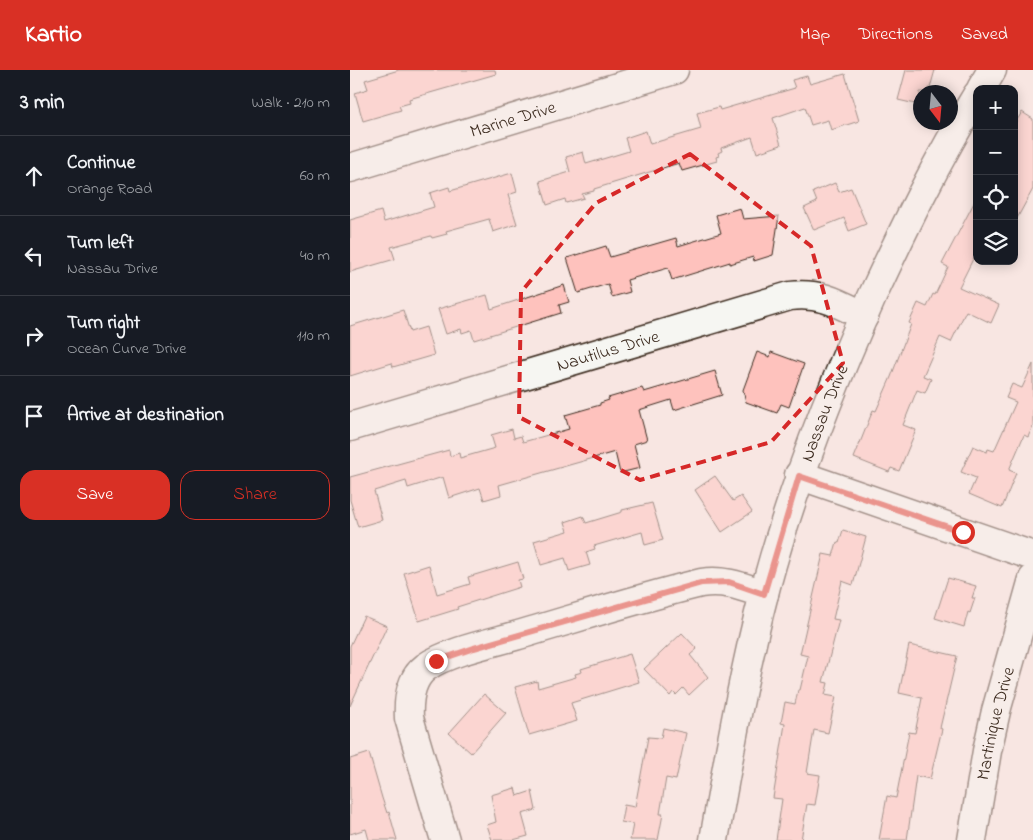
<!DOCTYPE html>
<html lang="en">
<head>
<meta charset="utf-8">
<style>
	body { margin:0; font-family:"Indie Flower",sans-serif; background:#20242c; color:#f1f3f6 }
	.controls { position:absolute; right:15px; top:15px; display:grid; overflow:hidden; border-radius:10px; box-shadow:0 2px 12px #0003 }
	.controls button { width:45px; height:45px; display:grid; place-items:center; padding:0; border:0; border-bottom:1px solid #363941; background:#171b24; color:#f1f3f6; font:25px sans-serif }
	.compass { position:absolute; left:563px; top:15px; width:45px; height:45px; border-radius:50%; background:#171b24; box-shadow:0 2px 12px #0003; rotate:164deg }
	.stop { position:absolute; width:15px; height:15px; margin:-11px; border:4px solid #d93025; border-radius:50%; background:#fff }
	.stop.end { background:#d93025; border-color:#fff; box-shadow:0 1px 5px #0008 }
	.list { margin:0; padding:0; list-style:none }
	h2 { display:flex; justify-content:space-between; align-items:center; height:65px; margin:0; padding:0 20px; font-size:21px }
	h2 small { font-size:16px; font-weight:400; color:#9ea1a6 }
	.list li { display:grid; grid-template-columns:32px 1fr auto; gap:15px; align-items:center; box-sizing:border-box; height:80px; padding:0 20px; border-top:1px solid #363941 }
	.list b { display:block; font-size:19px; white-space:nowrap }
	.list p { margin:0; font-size:16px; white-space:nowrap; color:#9ea1a6 }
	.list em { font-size:16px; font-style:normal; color:#9ea1a6 }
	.actions { display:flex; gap:10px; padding:15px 20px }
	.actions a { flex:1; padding:11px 0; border:1px solid #d93025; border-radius:15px; text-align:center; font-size:18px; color:#d93025 }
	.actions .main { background:#d93025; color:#fff }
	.icon { flex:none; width:28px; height:28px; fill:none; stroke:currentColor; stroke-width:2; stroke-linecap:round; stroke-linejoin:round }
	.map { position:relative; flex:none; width:683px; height:770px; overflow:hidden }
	header { display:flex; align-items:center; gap:30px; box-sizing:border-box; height:70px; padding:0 25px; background:#d93025; color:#fff }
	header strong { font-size:24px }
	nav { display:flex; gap:28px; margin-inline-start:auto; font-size:18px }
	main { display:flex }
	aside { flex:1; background:#171b24 }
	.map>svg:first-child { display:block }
	.building { fill:#fec2bd; stroke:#3b2a1e }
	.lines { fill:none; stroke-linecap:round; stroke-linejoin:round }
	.minor-casing { stroke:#3b2a1e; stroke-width:31 }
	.minor { stroke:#f6f6f2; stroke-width:28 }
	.route { stroke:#d93025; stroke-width:6 }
	.marked { fill:none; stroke:#d62828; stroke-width:4; stroke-dasharray:10 6; stroke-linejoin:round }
	.labels { text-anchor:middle; stroke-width:4.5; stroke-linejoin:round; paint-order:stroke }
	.street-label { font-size:18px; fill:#3b2a1e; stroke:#f6f6f2 }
</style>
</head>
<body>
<header>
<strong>Kartio</strong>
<nav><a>Map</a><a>Directions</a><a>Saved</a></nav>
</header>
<main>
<aside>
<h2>3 min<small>Walk · 210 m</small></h2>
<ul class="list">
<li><svg class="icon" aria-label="ahead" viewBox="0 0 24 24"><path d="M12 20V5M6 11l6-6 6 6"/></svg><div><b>Continue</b><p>Orange Road</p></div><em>60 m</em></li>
<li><svg class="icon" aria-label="left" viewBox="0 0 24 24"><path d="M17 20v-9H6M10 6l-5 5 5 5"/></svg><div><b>Turn left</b><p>Nassau Drive</p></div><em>40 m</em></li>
<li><svg class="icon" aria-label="right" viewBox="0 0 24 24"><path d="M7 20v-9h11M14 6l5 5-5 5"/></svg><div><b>Turn right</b><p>Ocean Curve Drive</p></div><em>110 m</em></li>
<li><svg class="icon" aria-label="arrive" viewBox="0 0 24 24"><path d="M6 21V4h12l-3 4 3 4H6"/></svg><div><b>Arrive at destination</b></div></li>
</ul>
<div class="actions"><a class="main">Save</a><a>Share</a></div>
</aside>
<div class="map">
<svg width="683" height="770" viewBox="0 0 683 770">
	<rect width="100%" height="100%" fill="#f8e6e2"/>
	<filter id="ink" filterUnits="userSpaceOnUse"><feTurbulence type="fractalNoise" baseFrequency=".02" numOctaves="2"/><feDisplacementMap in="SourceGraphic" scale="10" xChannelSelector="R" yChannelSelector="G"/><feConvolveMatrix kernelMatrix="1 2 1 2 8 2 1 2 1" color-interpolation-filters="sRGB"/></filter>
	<g filter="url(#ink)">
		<path class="building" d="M49 0H145L146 4 59 29 60 33 49 36 51 40 13 51 5 23 18 19 15 10Z
			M556 0H585L580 18H578L577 22H570V35L548 30Z
			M495 4 509 51 481 60 478 50 461 55 455 37 423 48 431 75 407 83 402 67 371 78 372 81 368 83 369 86 366 87 367 91 332 101 329 93 244 119V121L232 124 234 128 216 133 215 129 197 135 190 111 220 102 216 87 233 82 236 94 279 81 275 68 296 61 300 74 351 59 347 43 369 37 370 40 445 18 442 10 457 6 460 14Z
			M672 42 683 49V119L664 154V55Z
			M162 103 167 122 158 125 167 154 143 162 139 149 96 161 97 164 82 168 81 166 41 177 45 189 0 202V150L31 141 34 152 84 137 80 123 99 117 100 121Z
			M485 113 489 122 501 118 516 154 499 161 494 148 464 160 454 138 467 132 463 122Z
			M627 127V181L609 217 649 235 641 253 616 241 601 272 590 267 573 306 581 309 575 323 567 320 553 355 566 360 549 401 541 398 539 402 504 388 523 340 526 341 541 307 561 254 559 253 568 233 577 237 583 224 585 225 598 197 592 194Z
			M390 138 393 149 429 146 423 185 404 191 403 187 380 194V192L322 210 318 198 277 210 280 222 262 227 258 214 228 223 217 188 256 176 260 187 326 168 328 176 371 163 366 145Z
			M214 215 219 232 209 235 211 243 124 270 121 260 112 263 111 259 96 264 88 239 137 225 141 239Z
			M53 240 60 262 76 257 84 285 43 297 42 293 0 306V256Z
			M407 282 420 287 421 282 454 294 439 337 431 334 427 343 396 332 393 320Z
			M683 294V356L678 367 674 365 659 400 666 403 652 438 619 424 626 408 611 402 623 376 637 382 638 379 644 381 666 332 656 328 662 314 672 318Z
			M365 301 372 325 324 340 321 330 289 340 297 370 284 374 290 398 270 403 265 382 149 415 151 425 134 430 130 418 99 428 93 407 58 418 56 411 24 421 32 450 8 457 0 430V407L99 380 100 386 109 383 110 388 145 378 141 365 162 359 164 368 171 366 173 372 219 359 215 345 250 335V333L259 330 258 328 292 318 294 322Z
			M365 406 383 431 391 426 402 442 372 462 345 420Z
			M302 433 313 470 295 475 292 462 244 476 245 479 236 482 240 495 219 501 215 488 191 495 184 471 218 461 215 452 233 446 236 453 272 442V440Z
			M493 460 516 467 503 515 492 511 483 549 489 550 473 612 478 613 475 625 486 627 478 663 464 660 457 703 470 705 465 735 457 734 451 770H426L432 729 423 728 435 654 431 653 435 632 445 634 448 620H450L458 586 450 584 473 484 483 486 487 472 489 473Z
			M168 492 173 509 168 510 170 517 107 537 108 539 69 551 54 503 79 495 87 524 120 514 118 507Z
			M598 508 626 516 622 528H625L620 543 618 542 614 557 585 548Z
			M14 546 37 556 0 636V576Z
			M332 563 347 579 340 585 358 607 339 625 333 618 326 625 323 622 320 626 294 599Z
			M559 575 607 586 590 658 592 659 580 709 566 706 557 770H529L537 726 546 728 559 662 565 663 572 628 549 623Z
			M280 584 289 612 221 633 227 651 179 665 165 617 187 611 188 618 226 607 225 604 232 602 231 599Z
			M134 624 156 643 121 683 99 663Z
			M313 658 336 663 326 710 316 708 310 744H313L308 770H280L283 754 271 752 274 735 285 737 298 667 311 668Z
			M19 683 32 728 37 743 39 742 47 770H19L16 759 0 764V689Z
			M165 718 167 726 182 721 186 740 172 744 178 766 163 770H142L137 755 146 752 141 725Z"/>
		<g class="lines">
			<defs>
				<g id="minor">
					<path d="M631 19 642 0"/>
					<path id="s1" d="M0 98 324 0"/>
					<path id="s2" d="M0 357 440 226C470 222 488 233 514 246"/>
					<path d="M449 405 683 486"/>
					<path d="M95 770 59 648C58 629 60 609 76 597 97 582 140 573 165 566 227 548 289 528 351 513 374 509 393 517 414 524"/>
					<path id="s3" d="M364 770C379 685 394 599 416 516 443 416 480 321 522 227 554 158 587 90 627 25"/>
					<path id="s4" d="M622 770 637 681 646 641 683 509"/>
				</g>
			</defs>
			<use href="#minor" class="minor-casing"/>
			<use href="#minor" class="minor"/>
		</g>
	</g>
	<g class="lines" filter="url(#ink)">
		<path class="route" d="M86 591 124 578 351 513 379 512 414 524 449 406 613 462"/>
	</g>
	<path d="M0 0H683V770H0ZM340 84 461 176 493 293 421 372 290 410 169 347 171 222 246 133Z" fill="#f8e6e2" fill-opacity=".55" fill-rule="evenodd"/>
	<path class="marked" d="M340 84 461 176 493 293 421 372 290 410 169 347 171 222 246 133Z"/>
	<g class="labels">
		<g class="street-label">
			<text dy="6" stroke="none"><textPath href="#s1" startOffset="170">Marine Drive</textPath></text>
			<text dy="6" stroke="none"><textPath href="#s2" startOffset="269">Nautilus Drive</textPath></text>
			<text dy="6" stroke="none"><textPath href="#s3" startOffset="442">Nassau Drive</textPath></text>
			<text dy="6" stroke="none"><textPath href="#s4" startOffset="119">Martinique Drive</textPath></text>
		</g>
	</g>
</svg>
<div class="controls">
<button>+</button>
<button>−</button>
<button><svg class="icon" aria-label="locate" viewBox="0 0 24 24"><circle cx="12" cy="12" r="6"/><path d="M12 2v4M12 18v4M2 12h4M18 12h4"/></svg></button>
<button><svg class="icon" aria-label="layers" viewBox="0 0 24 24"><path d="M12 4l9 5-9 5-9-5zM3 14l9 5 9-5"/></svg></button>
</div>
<svg class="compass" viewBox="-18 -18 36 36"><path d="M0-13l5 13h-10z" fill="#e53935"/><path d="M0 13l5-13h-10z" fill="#9ea1a6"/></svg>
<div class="stop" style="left:613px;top:462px"></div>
<div class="stop end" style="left:86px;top:591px"></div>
</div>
</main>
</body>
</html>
